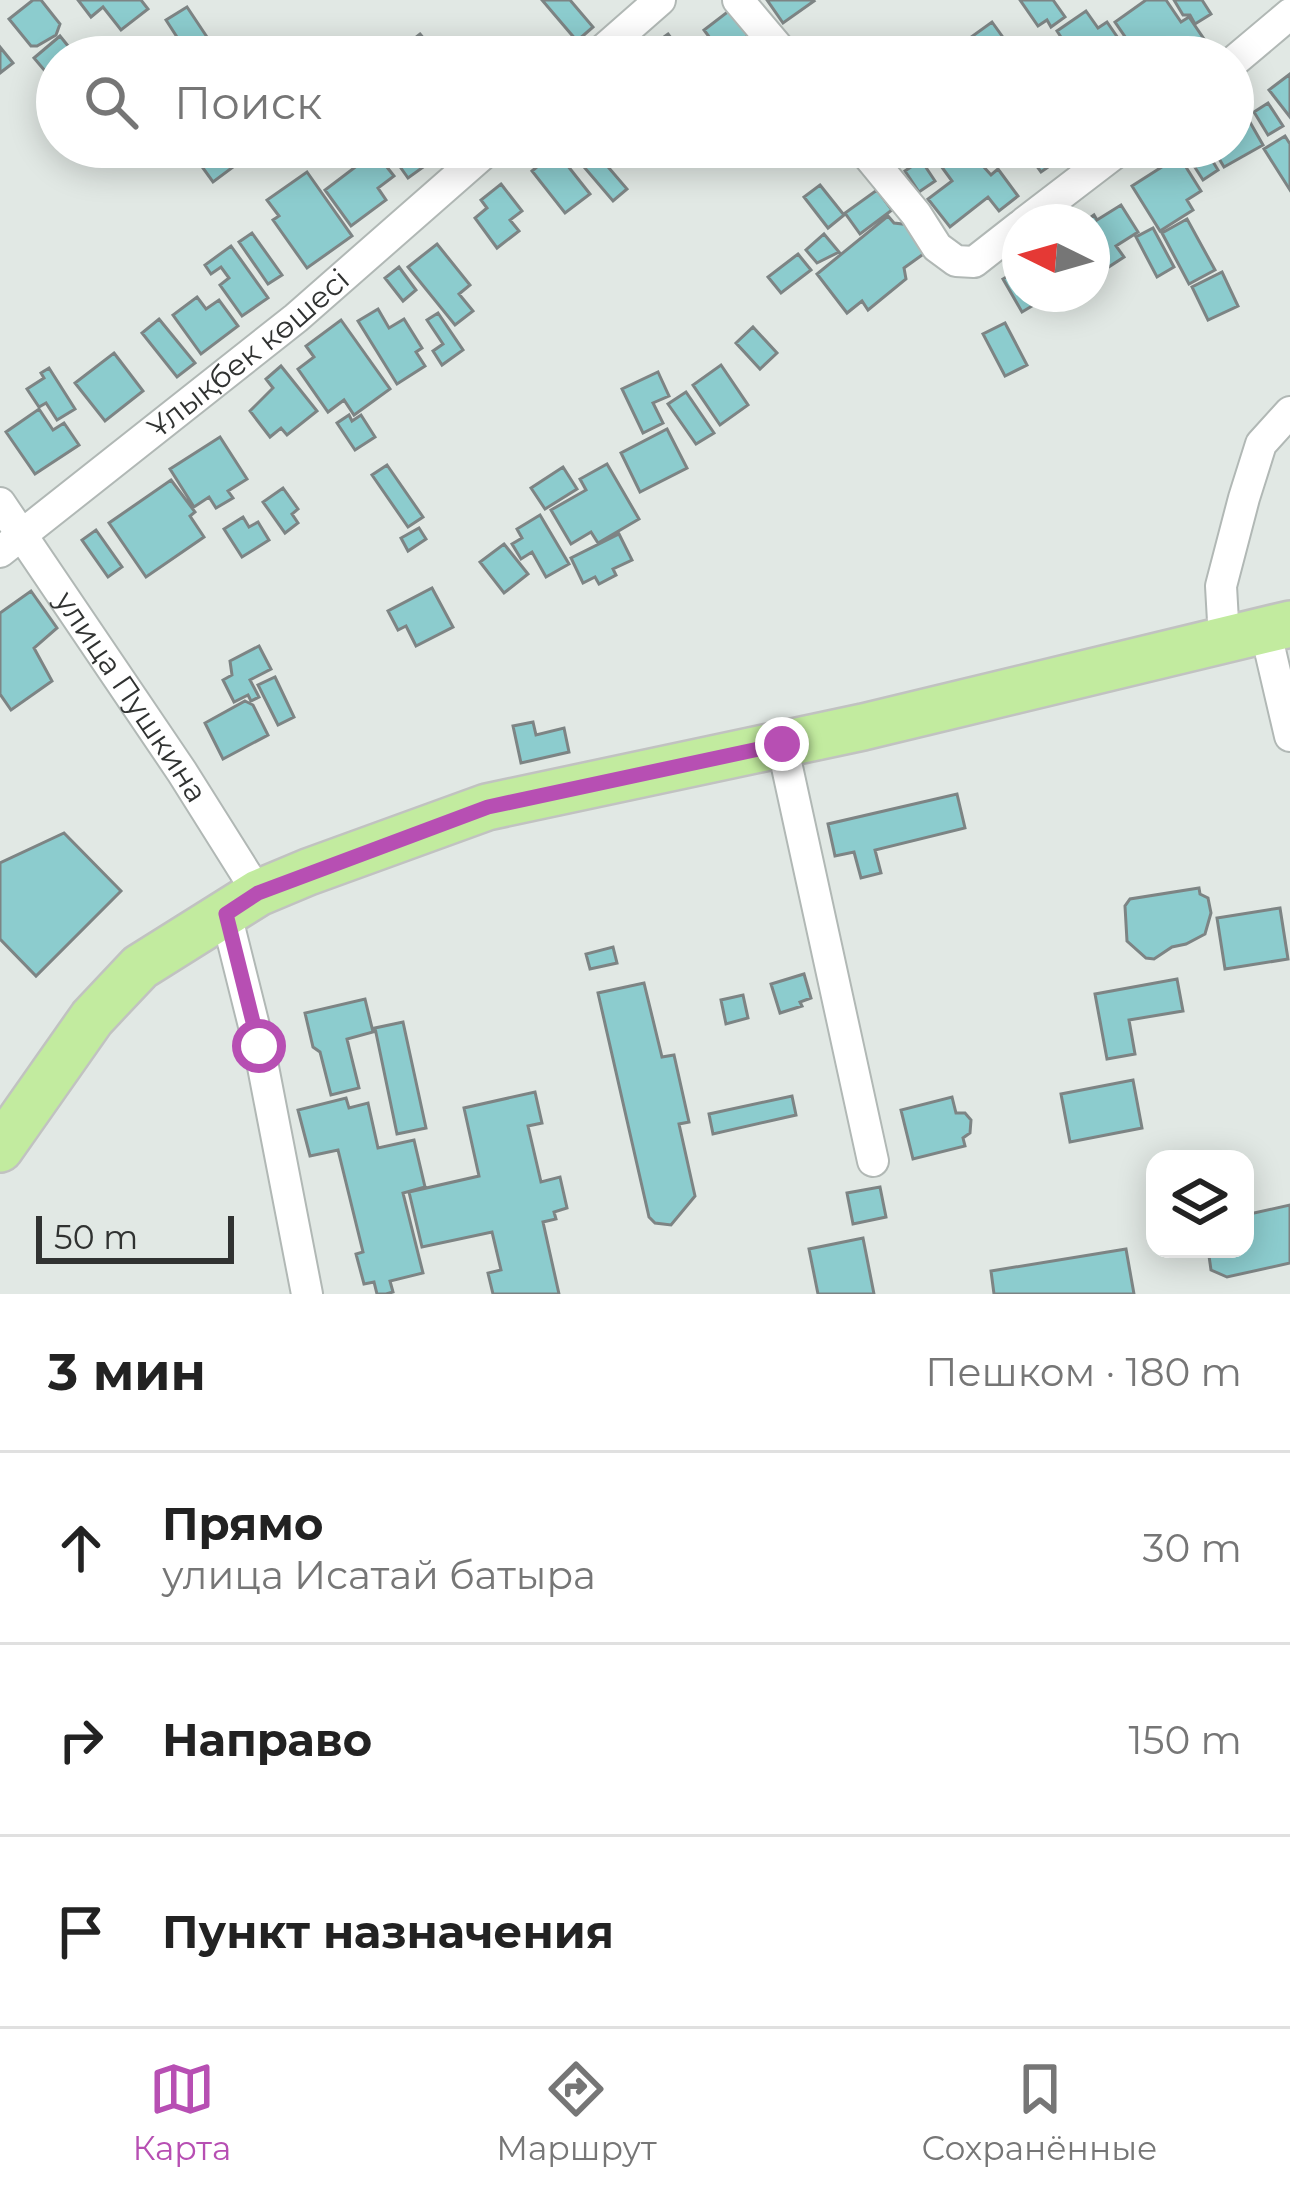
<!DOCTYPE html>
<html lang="ru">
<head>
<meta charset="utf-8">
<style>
	body { margin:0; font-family:Montserrat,sans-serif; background:#f2f2f2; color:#222 }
	.controls { position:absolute; right:36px; bottom:36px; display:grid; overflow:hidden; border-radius:24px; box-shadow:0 6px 30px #0003 }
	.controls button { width:108px; height:108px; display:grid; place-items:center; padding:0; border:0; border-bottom:3px solid #e0e0e0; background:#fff; color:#222; font:60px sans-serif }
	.compass { position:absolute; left:1002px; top:204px; width:108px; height:108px; border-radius:50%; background:#fff; box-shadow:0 6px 30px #0003; rotate:275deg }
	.scale { position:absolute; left:36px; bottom:30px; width:198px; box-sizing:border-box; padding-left:12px; border:6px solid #303231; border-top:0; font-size:33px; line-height:42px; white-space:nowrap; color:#303231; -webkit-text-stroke:9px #e1e8e4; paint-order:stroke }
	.stop { position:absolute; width:36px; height:36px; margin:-27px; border:9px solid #b74fb3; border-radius:50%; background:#fff }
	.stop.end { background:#b74fb3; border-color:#fff; box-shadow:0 3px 12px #0008 }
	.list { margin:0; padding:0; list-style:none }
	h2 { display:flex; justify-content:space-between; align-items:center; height:156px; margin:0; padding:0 48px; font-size:51px }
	h2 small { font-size:39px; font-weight:400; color:#767676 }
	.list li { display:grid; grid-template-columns:78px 1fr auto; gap:36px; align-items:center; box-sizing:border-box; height:192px; padding:0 48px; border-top:3px solid #e0e0e0 }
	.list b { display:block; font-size:45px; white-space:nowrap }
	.list p { margin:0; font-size:39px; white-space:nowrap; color:#767676 }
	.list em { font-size:39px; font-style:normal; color:#767676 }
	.icon { flex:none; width:66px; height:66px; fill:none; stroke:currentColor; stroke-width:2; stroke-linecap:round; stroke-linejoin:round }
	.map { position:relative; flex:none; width:1290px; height:1294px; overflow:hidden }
	.search { position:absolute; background:#fff; box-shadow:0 6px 30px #0003; left:36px; right:36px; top:36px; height:132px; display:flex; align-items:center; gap:30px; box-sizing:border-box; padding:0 42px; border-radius:66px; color:#767676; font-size:45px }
	.sheet { height:732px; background:#fff }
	nav { display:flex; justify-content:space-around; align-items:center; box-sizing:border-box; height:168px; border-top:3px solid #e0e0e0; background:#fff; font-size:33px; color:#767676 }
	nav a { display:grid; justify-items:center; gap:6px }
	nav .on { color:#b74fb3 }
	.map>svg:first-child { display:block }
	.building { fill:#8cccce; stroke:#7d8484; stroke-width:3 }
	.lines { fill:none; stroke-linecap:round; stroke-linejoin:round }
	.street-casing { stroke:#b1b8b5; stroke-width:34 }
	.primary-casing { stroke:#c1c2c1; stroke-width:50 }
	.street { stroke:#fff; stroke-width:30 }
	.primary { stroke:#c2eb9f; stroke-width:45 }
	.route { stroke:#b74fb3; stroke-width:15 }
	.labels { text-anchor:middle; stroke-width:12; stroke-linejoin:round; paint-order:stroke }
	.street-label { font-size:30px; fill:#303231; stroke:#e1e8e4 }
</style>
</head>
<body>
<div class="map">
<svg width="1290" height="1294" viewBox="0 0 1290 1294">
	<rect width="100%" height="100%" fill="#e1e8e4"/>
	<path class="building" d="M33 0H41L60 24 56 35 37 46H31L9 19Z
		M78 0H141L148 9 121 30 103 7 91 17Z
		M542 0H570L593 27 577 41Z
		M767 0H813L814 1 783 23Z
		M1020 0H1053L1065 17 1051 27 1047 20 1038 26Z
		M1146 0H1166L1181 22 1189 17 1206 42 1185 57H1139L1115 22Z
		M1174 0H1202L1211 14 1195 24 1190 15H1183Z
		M187 7 207 37 186 51 166 20Z
		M730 10 749 35 720 57H712L702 45 710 38 704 30Z
		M1086 11 1098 28 1107 22 1131 57H1074L1057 31Z
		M992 22 1017 57H979L967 40Z
		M420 34 437 55 400 57 396 53Z
		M668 34 685 57H653L647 49Z
		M754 35 768 53 763 57H750L740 46Z
		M60 36 77 57H57L56 84 34 58Z
		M474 43 485 57H455Z
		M0 47 13 63 0 73Z
		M1290 74V117L1269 90Z
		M1268 103 1283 126 1268 135 1254 112Z
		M1247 117 1263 145 1224 167 1212 147H1233V125Z
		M1285 136 1290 144V190L1264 149Z
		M209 147H260L213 182 195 157Z
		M342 147H374L357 157 349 156Z
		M386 147H434L440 155 408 178Z
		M567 147H591L627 189 613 201Z
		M886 147H917V148L897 162Z
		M966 147 991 175 998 169 1018 196 999 211 988 197 950 227 928 199 952 181 941 166Z
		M1023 147H1054L1061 158 1041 172Z
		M1182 147H1204L1218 170 1203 180Z
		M556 151 590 194 565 213 532 171Z
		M375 152 394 176 378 188 386 200 351 226 325 190Z
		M1179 156 1201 191 1187 200 1193 210 1160 231 1132 186Z
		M921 160 935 181 919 192 905 171Z
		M307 172 352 236 307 268 273 220 279 216 267 200Z
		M501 184 522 211 510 220 519 231 497 248 475 218 487 208 481 200Z
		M820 185 844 215 828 228 804 197Z
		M877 190 892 210 860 234 845 213Z
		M1121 205 1138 232 1116 246 1124 257 1104 270 1100 262 1092 267V222H1084L1094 215 1097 220Z
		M888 216 894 223 911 225 929 250 904 268 906 279 868 310 862 301 847 313 817 274Z
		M1187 219 1215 270 1189 284 1162 233Z
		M1153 228 1174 267 1157 277 1136 237Z
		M252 233 282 275 268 284 239 242Z
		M824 234 839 252 817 263 806 250Z
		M437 244 470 285 459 294 473 311 455 325 408 267Z
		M231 246 268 298 242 316 220 285 229 278 221 267 211 274 205 265Z
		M798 254 811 270 781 293 768 277Z
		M399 267 416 290 403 301 385 278Z
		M1020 269V294H1052L1022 312 1003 279Z
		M1222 272 1238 306 1208 320 1192 287Z
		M197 297 206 309 219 300 238 326 201 354 173 315Z
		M378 309 389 328 404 319 422 348 416 352 425 366 397 384 358 321Z
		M438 313 463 350 442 365 433 351 443 344 427 320Z
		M159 319 195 363 177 377 142 333Z
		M341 320 390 389 354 415 344 400 328 412 298 369 314 357 306 346Z
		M1005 323 1027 365 1005 376 983 334Z
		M753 327 777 353 760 369 736 343Z
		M114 353 143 391 105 421 75 383Z
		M721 365 748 405 720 425 693 385Z
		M281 366 317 411 287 435 281 428 270 437 250 411 273 388 266 379Z
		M49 368 75 409 57 420 46 403 39 407 27 389 44 378 41 373Z
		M658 372 669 396 653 403 663 423 643 433 622 389Z
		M686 392 714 433 696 444 668 404Z
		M39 409 53 430 64 423 79 445 35 474 6 432Z
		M349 415 352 421 361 415 375 437 355 450 337 423Z
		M667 429 687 468 640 492 621 453Z
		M220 437 247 479 228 491 233 498 216 508 209 497 194 507 170 469Z
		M607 464 639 519 598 543 591 532 571 544 551 510 586 490 580 479Z
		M387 465 423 517 408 527 372 475Z
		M563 467 577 489 545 509 531 488Z
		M171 480 195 512 190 516 204 537 146 577 109 523Z
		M283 488 298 509 292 514 298 523 285 533 263 502Z
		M540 515 569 564 546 577 532 552 521 559 512 544 522 538 517 529Z
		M243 517 249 527 258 522 269 540 242 557 224 529Z
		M419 528 426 539 408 551 401 538Z
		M96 530 122 567 108 577 82 540Z
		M619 534 632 560 613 569 616 575 599 584 595 577 583 583 571 558Z
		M504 544 528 574 504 593 480 562Z
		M432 588 453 627 416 646 406 626 398 630 388 611Z
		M31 591 57 628 34 648 52 681 11 710 0 694V613Z
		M259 646 271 669 250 680 259 697 251 701 248 695 234 702 223 680 232 675 230 661Z
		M275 677 294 717 278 725 258 685Z
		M245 701 253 705 268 735 223 759 205 723Z
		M533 722 536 735 564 728 569 752 521 763 513 726Z
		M957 794 965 828 875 850 881 873 861 878 854 852 835 856 828 824Z
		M64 833 121 891 36 976 0 939V863Z
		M1199 888 1200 894 1208 898 1211 913 1205 934 1186 944 1172 947 1154 959 1146 958 1127 941 1125 906 1130 899Z
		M1280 908 1288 959 1225 969 1217 918Z
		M613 947 617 963 590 969 586 954Z
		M804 974 811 998 800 1002 802 1006 780 1013 771 984Z
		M1177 979 1183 1011 1129 1020 1135 1054 1107 1059 1095 994Z
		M644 983 662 1057 674 1055 689 1122 679 1124 695 1196 671 1225 655 1223 649 1217 598 993Z
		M743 995 748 1018 726 1024 721 1000Z
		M365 999 373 1032 347 1039 359 1088 331 1095 320 1052 313 1047 305 1013Z
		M403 1022 426 1128 397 1134 375 1028Z
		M1133 1080 1142 1128 1070 1142 1061 1094Z
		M535 1092 542 1123 528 1126 541 1182 560 1177 567 1208 554 1212 556 1219 543 1222 559 1294H493L488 1273 501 1270 492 1232 422 1247 409 1192 479 1176 464 1108Z
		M792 1096 796 1115 713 1134 709 1114Z
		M952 1097 956 1113H965L971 1120 970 1133 963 1138 965 1146 913 1159 901 1110Z
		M346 1098 349 1108 368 1103 378 1148 414 1140 425 1187 403 1193 423 1273 390 1281 393 1292 386 1294H377L374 1282 364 1284 356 1254 363 1252 338 1150 310 1156 298 1110Z
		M880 1187 886 1217 853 1224 847 1193Z
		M1290 1205V1263L1227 1277 1211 1270 1208 1249H1245V1215Z
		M863 1238 874 1294H818L809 1249Z
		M1126 1249 1134 1294H994L991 1271Z"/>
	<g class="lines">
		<defs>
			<g id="street">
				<path d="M738 0 786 57"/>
				<path d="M595 57 660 0"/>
				<path d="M1233 62 1290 14"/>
				<path d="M861 147 916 214 937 247 956 261 974 262 1020 226"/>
				<path d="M1025 222 1123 147"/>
				<path id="s1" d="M0 503 182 772 258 893"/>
				<path id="s2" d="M0 552 296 318 491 147"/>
				<path d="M1265 629 1290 736"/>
				<path d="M1224 639 1221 586 1244 498 1261 444 1290 412"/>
				<path d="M782 744 873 1161"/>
				<path d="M226 914 259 1046 307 1294"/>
			</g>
			<path id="primary" d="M0 1149 92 1018 140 967 258 893 308 872 487 807 863 727 1290 624"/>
		</defs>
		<use href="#street" class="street-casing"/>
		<use href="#primary" class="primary-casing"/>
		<use href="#street" class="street"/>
		<use href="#primary" class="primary"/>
	</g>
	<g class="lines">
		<path class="route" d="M259 1046 226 914 258 893 488 807 782 744"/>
	</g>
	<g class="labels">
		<g class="street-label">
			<text dy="10" stroke="none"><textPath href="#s2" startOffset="318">Ұлықбек көшесі</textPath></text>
			<text dy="10" stroke="none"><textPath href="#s1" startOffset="234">улица Пушкина</textPath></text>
		</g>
	</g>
</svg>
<div class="controls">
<button><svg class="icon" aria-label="layers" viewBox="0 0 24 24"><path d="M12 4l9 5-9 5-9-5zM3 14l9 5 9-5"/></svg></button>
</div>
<svg class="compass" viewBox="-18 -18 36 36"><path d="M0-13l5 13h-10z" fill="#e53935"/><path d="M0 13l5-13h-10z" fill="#767676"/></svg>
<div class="scale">50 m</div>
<div class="stop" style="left:259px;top:1046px"></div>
<div class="stop end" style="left:782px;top:744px"></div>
<div class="search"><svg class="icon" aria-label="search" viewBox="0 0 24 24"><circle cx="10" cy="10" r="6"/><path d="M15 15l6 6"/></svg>Поиск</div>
</div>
<section class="sheet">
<h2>3 мин<small>Пешком · 180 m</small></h2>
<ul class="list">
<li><svg class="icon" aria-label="ahead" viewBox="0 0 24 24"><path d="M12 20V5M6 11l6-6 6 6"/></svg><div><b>Прямо</b><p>улица Исатай батыра</p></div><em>30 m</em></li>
<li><svg class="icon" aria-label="right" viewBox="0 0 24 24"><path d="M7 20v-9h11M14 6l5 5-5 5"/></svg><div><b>Направо</b></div><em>150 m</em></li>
<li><svg class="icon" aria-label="arrive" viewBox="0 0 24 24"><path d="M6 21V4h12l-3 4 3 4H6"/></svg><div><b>Пункт назначения</b></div></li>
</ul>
</section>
<nav>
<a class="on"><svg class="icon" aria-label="map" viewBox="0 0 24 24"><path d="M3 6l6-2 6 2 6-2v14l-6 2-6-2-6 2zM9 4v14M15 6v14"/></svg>Карта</a>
<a><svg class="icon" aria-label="directions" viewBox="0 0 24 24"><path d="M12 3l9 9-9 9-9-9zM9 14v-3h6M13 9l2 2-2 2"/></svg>Маршрут</a>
<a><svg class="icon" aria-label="saved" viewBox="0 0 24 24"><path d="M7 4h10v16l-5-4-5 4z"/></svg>Сохранённые</a>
</nav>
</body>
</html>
